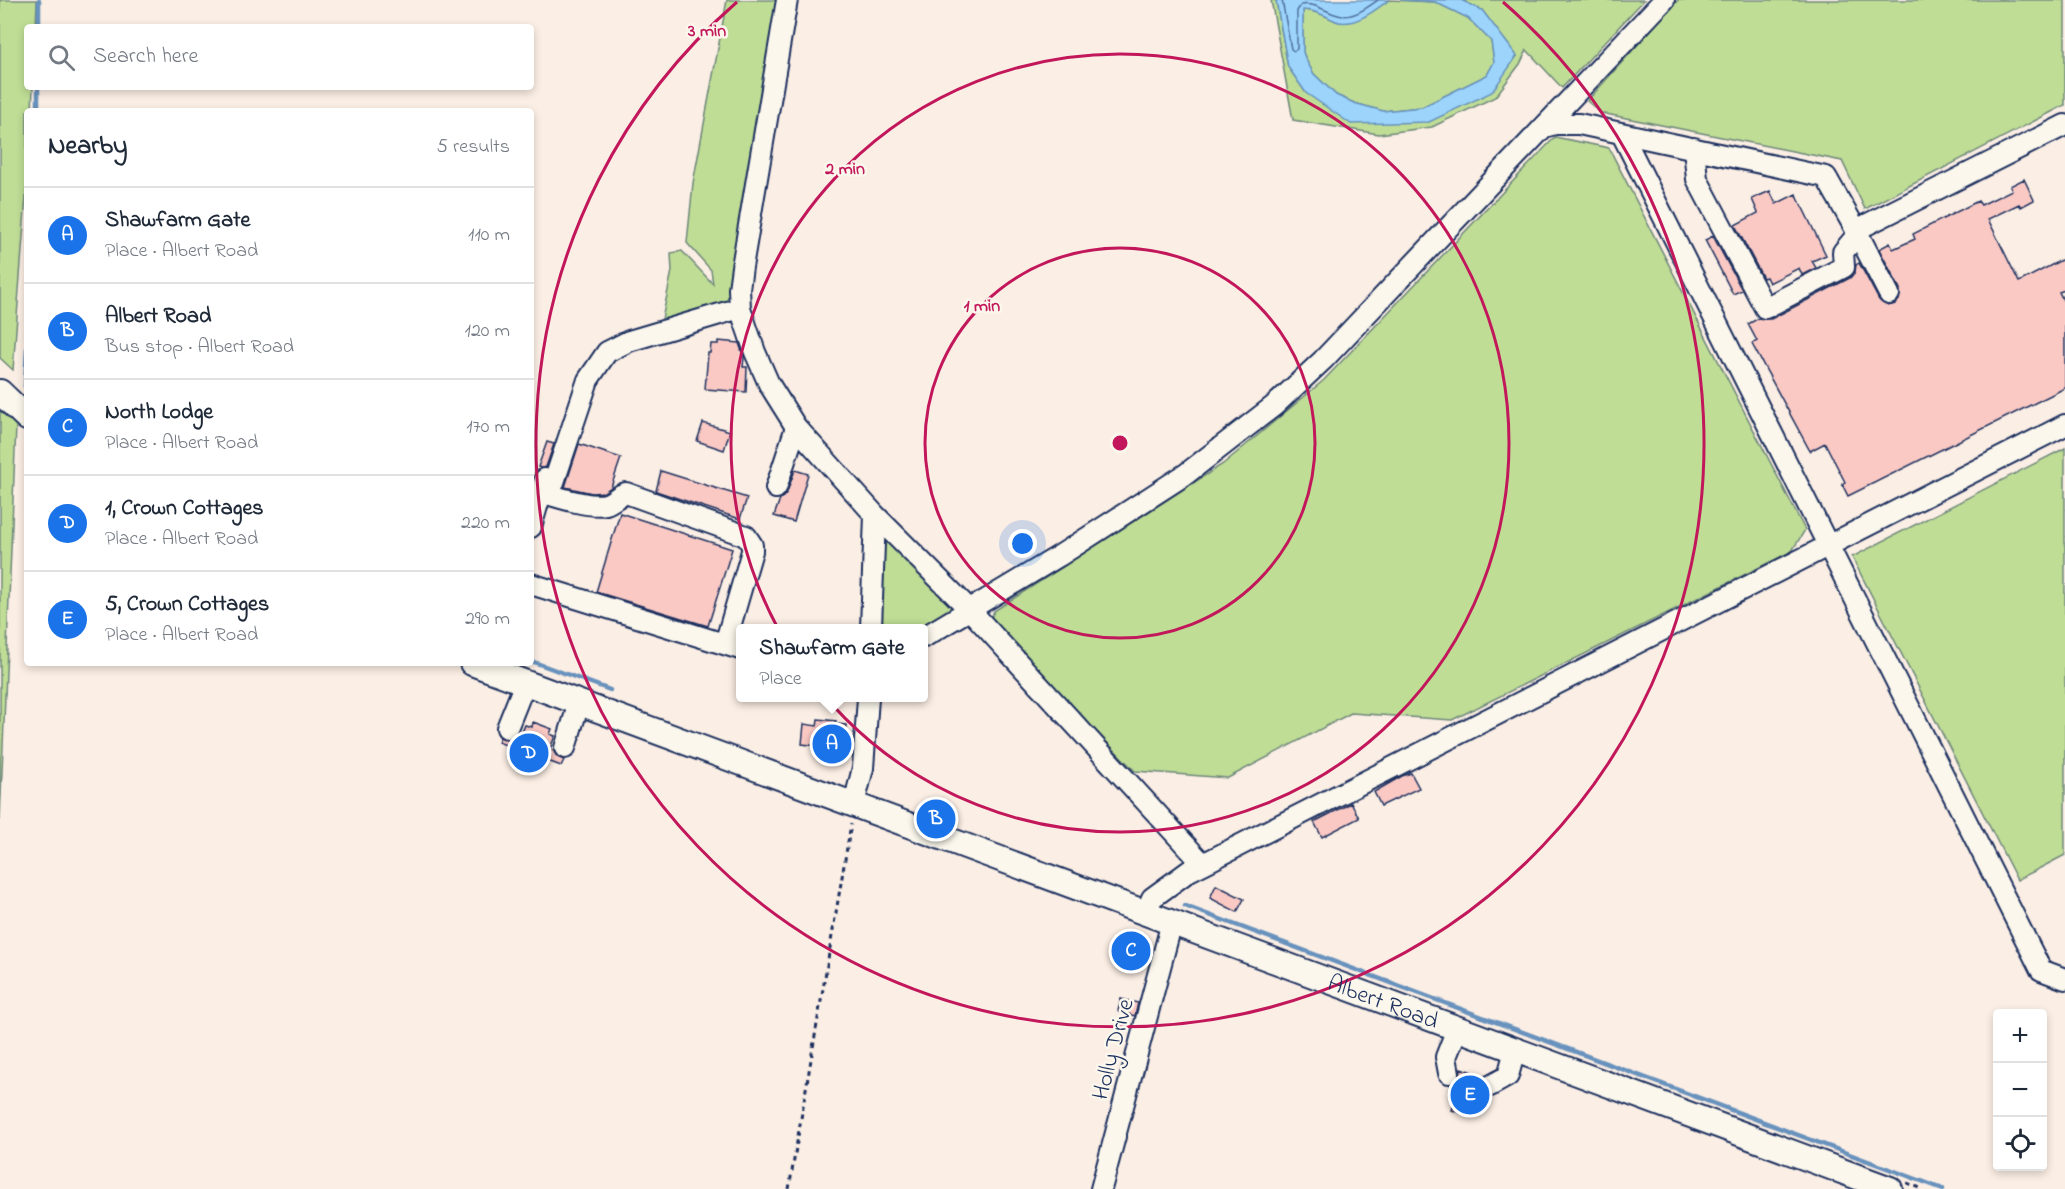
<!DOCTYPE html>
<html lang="en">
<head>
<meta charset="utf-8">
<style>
	body { margin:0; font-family:"Indie Flower",sans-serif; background:#f2f2f3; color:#1f2937 }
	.controls { position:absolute; right:18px; bottom:18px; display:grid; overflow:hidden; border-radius:6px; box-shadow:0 3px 9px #0003 }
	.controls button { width:54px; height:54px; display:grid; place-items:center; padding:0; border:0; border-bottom:2px solid #e0e1e3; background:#fff; color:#1f2937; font:30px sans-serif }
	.you { position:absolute; left:1023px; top:544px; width:21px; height:21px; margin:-15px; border:4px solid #fff; border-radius:50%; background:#1a73e8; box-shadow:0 0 0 9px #1a73e833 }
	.badge { display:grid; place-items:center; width:39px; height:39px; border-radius:50%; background:#1a73e8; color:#fff; font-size:20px; font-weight:700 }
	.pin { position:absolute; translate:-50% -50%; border:3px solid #fff; box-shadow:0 2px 6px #0006 }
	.popup { position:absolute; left:736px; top:624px; width:192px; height:78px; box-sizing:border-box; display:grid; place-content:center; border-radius:6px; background:#fff; filter:drop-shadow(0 2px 4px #0005); font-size:20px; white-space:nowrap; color:#747a83 }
	.popup b { font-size:22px; color:#1f2937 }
	.popup::after { content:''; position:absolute; left:50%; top:100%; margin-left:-12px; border:12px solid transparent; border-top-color:#fff }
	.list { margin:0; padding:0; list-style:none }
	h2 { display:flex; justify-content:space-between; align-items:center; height:78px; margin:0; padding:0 24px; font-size:26px }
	h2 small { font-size:20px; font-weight:400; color:#747a83 }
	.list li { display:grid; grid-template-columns:39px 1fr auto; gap:18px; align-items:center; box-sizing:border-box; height:96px; padding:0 24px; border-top:2px solid #e0e1e3 }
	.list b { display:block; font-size:22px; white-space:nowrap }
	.list p { margin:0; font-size:20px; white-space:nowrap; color:#747a83 }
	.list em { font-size:20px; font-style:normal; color:#747a83 }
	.icon { flex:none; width:33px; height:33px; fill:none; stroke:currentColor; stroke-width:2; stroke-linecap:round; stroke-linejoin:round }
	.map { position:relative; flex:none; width:2065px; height:1189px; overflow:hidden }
	.search { position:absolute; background:#fff; box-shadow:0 3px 9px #0003; left:24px; top:24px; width:510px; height:66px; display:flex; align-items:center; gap:15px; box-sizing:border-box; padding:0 21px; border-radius:6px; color:#747a83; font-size:22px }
	.panel { position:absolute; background:#fff; box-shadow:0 3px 9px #0003; left:24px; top:108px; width:510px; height:558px; border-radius:6px }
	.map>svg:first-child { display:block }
	.green { fill:#bfdd95; stroke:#6d867a; stroke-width:1.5 }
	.water { fill:#9cd4fc; stroke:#6892bd; stroke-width:1.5 }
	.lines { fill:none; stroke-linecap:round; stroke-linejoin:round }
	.shore { stroke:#4f719d; stroke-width:1.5 }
	.stream { stroke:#6892bd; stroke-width:4.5 }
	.building { fill:#fac9c4; stroke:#1b2f5e; stroke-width:1.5 }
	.minor-casing { stroke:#1b2f5e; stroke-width:24 }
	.major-casing { stroke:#1b2f5e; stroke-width:28 }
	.path { stroke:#1b2f5e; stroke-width:3; stroke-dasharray:4.5 4.5; stroke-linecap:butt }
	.minor { stroke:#fbf7ec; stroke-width:20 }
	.major { stroke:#fbf7ec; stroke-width:24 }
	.ring { fill:none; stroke:#c2185b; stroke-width:3 }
	.labels { text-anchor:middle; stroke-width:5; stroke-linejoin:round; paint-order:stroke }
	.street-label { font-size:24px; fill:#1b2f5e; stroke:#fbf7ec }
	.centre { fill:#c2185b; stroke:#fbf7ec; stroke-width:3 }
	.ring-label { font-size:18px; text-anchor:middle; font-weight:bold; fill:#c2185b; stroke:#fbf7ec; stroke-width:5; stroke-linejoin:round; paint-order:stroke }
</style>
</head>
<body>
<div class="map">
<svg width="2065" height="1189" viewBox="0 0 2065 1189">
	<rect width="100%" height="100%" fill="#fbeee4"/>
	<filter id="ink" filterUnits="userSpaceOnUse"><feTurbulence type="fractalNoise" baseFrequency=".0167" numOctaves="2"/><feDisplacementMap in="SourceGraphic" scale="12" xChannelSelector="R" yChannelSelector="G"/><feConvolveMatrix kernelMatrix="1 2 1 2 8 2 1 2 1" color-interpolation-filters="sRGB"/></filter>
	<g filter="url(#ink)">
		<path class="green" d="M0 0H37L36 27H27V87H33L32 111H27V183L13 370 0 358Z
			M727 0H784L732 307 660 329 672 271 671 253 682 251 713 284 711 270 687 243 693 183Z
			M1271 0H1276L1288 67 1306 93 1429 122 1517 56 1482 10 1461 0H1644L1562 88 1527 50 1520 64 1495 97 1432 127 1379 134 1293 120Z
			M1389 0 1435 2 1468 18 1491 41 1494 62 1487 75 1422 107 1383 111 1354 103 1336 95 1314 74 1306 60 1303 52V10C1315 10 1325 16 1336 21 1354 27 1375 9 1389 0Z
			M1678 0H2065V105L1865 209 1842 161 1601 113 1587 101Z
			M1555 137 1609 148 1805 530 1792 551 1452 720 1351 713 1228 778 1135 771 989 622 994 611 1223 464 1324 380Z
			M0 409 16 426 0 820Z
			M2065 448V855L2017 880 1852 557Z
			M884 536 956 608 918 628H876Z"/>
		<path class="water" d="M1276 0H1389C1375 10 1354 28 1336 21 1325 16 1315 10 1303 10V52L1306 60 1314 74 1336 95 1354 103 1383 111 1422 107 1487 75 1494 62 1491 41 1468 18 1435 2 1401 0H1461L1482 10 1517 56 1492 92 1429 122 1351 124 1306 93 1288 67Z"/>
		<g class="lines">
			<path class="shore" d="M1282 0 1291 49 1294 51 1297 49V11L1301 5C1316 2 1325 12 1338 15 1352 19 1367 8 1378 0"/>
			<path class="stream" d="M39 27V0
				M38 111V87
				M27 349 25 386 27 388
				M531 661 610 690
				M1185 906 1943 1189"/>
		</g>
		<path class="building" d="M2024 179 2034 200 2021 207 2019 204 1988 219 2019 282 2065 258V290L2059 292 2065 304V388L1848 496 1842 484 1845 482 1825 443 1810 451 1752 344 1757 341 1748 324 1759 318 1771 319 1850 278 1855 272 1856 265 1859 263 1879 300 1888 306 1895 304 1899 300 1900 289 1879 249 1890 243 1893 249 1915 239 1913 234 1978 201 1981 205 2012 190 2010 186Z
			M1770 191 1776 204 1796 194 1826 255 1812 261 1816 268 1802 275 1799 268 1769 283 1766 277 1763 278 1735 225 1758 213 1752 199Z
			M1713 236 1742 290 1733 294 1705 240Z
			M718 341 739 343 744 357 743 367H747L746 392 705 389 708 353H710L711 344H718Z
			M703 423 730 431 724 450 697 441Z
			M547 442 554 444 546 467 541 468 538 467Z
			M579 444 621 458 611 487 604 492 592 493 565 487Z
			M795 470 808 474 794 522 774 516 780 499 787 492Z
			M661 471 747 498 740 519 656 491Z
			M620 513 732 549 708 626 596 592Z
			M818 719 836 721 835 724 846 725 844 756 817 753 818 746 802 744 804 724 817 726Z
			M533 722 552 729 550 734 555 736 550 749 553 750 557 757 564 760 561 766 498 742 500 737 508 740 516 736 520 737 525 725 532 727Z
			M1411 773 1419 788 1381 806 1374 792 1402 776Z
			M1351 803 1359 818 1322 837 1314 822Z
			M1216 885 1244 899 1237 912 1210 898Z
			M1123 938 1136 941 1135 945 1143 947 1138 965 1118 960Z
			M1121 999 1138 1003 1135 1016 1118 1011Z
			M1461 1068 1483 1076 1478 1085 1481 1096 1474 1094 1467 1115 1452 1110 1460 1086 1455 1085 1460 1076Z"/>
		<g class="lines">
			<defs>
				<path id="minor" d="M1544 127 1555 124H1579L1826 177 1856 230 1889 294
					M1622 134 2041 970 2065 979
					M1694 148 1697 179 1765 308 1844 267 1843 252 1858 234
					M1856 230 2065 125
					M740 308 755 352 769 384 796 427 875 515 970 610 1203 864 2065 425
					M776 488 796 427
					M541 492C557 497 590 508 606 504 613 502 618 495 626 493L746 536 752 545V551L725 644
					M531 527 545 479 554 482 588 380 607 352 629 341 740 308 739 289 742 267 787 0
					M531 584 740 649
					M871 628 875 515
					M924 637 1059 556 1186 474 1275 405 1323 360 1664 0
					M507 728 525 683
					M565 748 579 703
					M854 804 863 768 868 698
					M1146 912 1152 898 1189 871 1203 864
					M1449 1073 1446 1057 1457 1029
					M1490 1086 1508 1076 1515 1050
					M1101 1189 1172 922"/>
				<g id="major">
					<path d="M0 392 27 418"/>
					<path id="s1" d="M472 663 1890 1189"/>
				</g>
			</defs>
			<use href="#minor" class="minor-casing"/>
			<use href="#major" class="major-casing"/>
			<path class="path" d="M1907 1183 1923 1189
				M789 1189 851 824"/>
			<use href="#minor" class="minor"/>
			<use href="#major" class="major"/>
		</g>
	</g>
	<g class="ring">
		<circle cx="1120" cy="443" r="195"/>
		<circle cx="1120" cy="443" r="389"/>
		<path d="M1503 2A584 584 0 1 1 737 2"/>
	</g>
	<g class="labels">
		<g class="street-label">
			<text dy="8" stroke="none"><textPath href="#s1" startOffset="972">Albert Road</textPath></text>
			<text transform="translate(1112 1049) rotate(-75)" y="8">Holly Drive</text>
		</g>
	</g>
	<circle cx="1120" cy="443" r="9" class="centre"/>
	<g class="ring-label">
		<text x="707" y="36">3 min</text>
		<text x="845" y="174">2 min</text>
		<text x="982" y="311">1 min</text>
	</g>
</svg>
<div class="controls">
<button>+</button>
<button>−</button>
<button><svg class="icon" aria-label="locate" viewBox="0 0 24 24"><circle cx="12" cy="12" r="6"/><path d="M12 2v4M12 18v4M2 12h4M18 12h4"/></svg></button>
</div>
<div class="you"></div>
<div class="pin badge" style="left:832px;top:744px">A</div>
<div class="popup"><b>Shawfarm Gate</b>Place</div>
<div class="pin badge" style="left:936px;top:819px">B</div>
<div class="pin badge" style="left:1131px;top:951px">C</div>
<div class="pin badge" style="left:529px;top:753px">D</div>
<div class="pin badge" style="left:1470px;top:1095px">E</div>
<div class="search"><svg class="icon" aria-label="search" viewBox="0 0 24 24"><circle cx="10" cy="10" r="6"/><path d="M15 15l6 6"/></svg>Search here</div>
<section class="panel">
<h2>Nearby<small>5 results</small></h2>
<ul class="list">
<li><span class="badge">A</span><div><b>Shawfarm Gate</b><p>Place · Albert Road</p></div><em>110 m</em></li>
<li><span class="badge">B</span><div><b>Albert Road</b><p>Bus stop · Albert Road</p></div><em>120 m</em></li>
<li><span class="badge">C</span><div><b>North Lodge</b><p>Place · Albert Road</p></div><em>170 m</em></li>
<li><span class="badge">D</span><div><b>1, Crown Cottages</b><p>Place · Albert Road</p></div><em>220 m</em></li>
<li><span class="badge">E</span><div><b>5, Crown Cottages</b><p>Place · Albert Road</p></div><em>290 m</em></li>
</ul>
</section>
</div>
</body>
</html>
